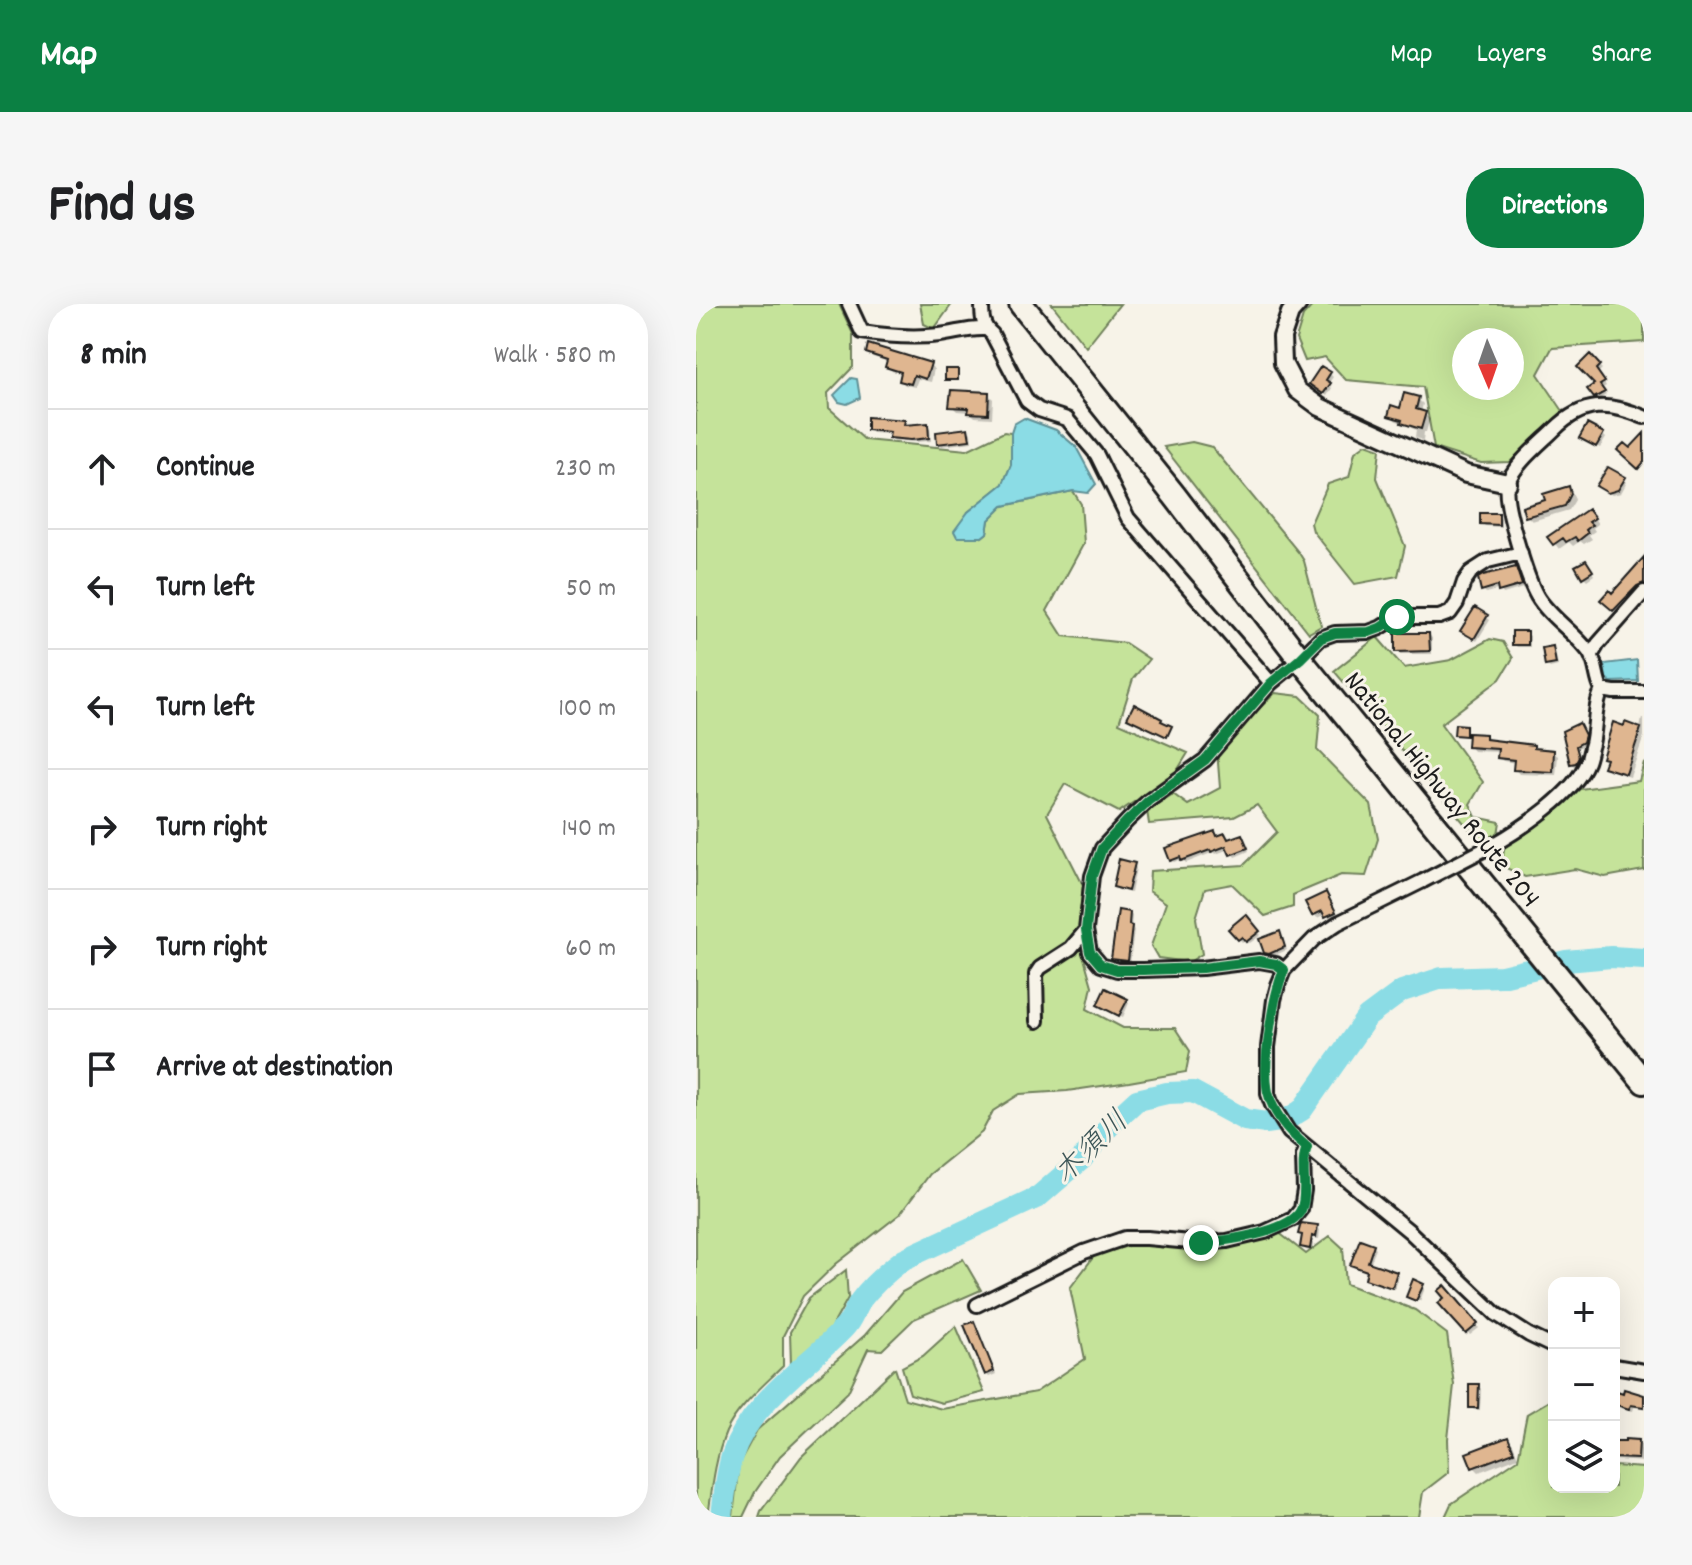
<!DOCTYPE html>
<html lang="en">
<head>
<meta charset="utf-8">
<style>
	body { margin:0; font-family:Dekko,"Klee One",sans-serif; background:#f6f6f6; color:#202124 }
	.controls { position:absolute; right:24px; bottom:24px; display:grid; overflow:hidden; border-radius:16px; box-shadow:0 8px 32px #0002 }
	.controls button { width:72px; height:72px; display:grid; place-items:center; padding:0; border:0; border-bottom:2px solid #e0e0e0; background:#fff; color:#202124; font:40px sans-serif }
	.compass { position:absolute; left:756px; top:24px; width:72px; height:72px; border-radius:50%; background:#fff; box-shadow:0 8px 32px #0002; rotate:178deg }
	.stop { position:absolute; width:24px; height:24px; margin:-18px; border:6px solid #0b8043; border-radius:50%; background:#fff }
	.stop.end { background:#0b8043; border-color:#fff; box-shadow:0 2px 8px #0008 }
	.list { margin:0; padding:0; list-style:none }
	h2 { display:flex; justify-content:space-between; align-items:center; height:104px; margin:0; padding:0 32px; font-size:34px }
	h2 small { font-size:26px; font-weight:400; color:#757577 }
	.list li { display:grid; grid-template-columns:52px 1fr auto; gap:24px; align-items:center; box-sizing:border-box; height:120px; padding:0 32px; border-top:2px solid #e0e0e0 }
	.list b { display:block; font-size:30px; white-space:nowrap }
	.list em { font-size:26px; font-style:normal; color:#757577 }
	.icon { flex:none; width:44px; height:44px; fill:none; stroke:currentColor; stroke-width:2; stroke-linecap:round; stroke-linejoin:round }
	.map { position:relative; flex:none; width:948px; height:1213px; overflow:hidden; border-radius:32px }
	header { display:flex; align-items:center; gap:48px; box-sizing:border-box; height:112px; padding:0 40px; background:#0b8043; color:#fff }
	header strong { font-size:38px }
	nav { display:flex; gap:44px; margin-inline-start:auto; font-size:28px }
	.intro { display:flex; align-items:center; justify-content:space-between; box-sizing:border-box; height:192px; padding:0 48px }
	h1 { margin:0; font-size:56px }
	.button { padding:20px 36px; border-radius:32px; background:#0b8043; color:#fff; font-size:28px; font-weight:700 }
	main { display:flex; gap:48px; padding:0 48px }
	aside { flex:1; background:#fff; border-radius:32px; box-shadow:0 8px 32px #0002 }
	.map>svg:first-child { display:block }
	.green { fill:#c5e39a; stroke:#70805b; stroke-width:2; fill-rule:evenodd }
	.water { fill:#8bdce5; stroke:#5f8f95; stroke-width:2 }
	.shadow { fill:#0003 }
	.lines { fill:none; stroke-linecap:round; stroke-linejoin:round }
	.river { stroke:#8bdce5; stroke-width:22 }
	.building { fill:#dfb690; stroke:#1c1c1c; stroke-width:2 }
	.street-casing { stroke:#1c1c1c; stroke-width:18 }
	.secondary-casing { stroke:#1c1c1c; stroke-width:22 }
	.highway-casing { stroke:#1c1c1c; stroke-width:28 }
	.street { stroke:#f7f3e8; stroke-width:12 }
	.secondary { stroke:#f7f3e8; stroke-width:16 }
	.highway { stroke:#f7f3e8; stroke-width:22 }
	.street-bridge-casing { stroke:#1c1c1c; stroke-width:18; stroke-linecap:butt }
	.street-bridge { stroke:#f7f3e8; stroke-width:12 }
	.route { stroke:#0b8043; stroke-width:10 }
	.labels { text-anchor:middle; stroke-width:6; stroke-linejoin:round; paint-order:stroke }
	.street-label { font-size:28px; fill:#1c1c1c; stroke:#f7f3e8 }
	.water-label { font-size:30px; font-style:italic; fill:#3d5658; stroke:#f7f3e8 }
</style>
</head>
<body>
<header>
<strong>Map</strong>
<nav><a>Map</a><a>Layers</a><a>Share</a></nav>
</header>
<div class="intro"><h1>Find us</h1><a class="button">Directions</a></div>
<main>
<aside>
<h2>8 min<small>Walk · 580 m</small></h2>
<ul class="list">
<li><svg class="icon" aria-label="ahead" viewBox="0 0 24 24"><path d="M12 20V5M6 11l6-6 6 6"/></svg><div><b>Continue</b></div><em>230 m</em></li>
<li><svg class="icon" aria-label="left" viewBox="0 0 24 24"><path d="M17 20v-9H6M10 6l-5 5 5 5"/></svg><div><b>Turn left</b></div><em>50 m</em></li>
<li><svg class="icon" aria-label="left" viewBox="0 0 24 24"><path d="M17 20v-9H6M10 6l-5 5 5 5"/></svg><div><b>Turn left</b></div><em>100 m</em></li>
<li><svg class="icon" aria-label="right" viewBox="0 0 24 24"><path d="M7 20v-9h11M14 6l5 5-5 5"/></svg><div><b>Turn right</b></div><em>140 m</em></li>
<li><svg class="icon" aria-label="right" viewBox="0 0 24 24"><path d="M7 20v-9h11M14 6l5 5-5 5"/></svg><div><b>Turn right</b></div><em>60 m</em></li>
<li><svg class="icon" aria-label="arrive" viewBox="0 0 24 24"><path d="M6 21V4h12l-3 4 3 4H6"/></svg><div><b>Arrive at destination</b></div></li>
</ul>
</aside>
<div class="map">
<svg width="948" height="1213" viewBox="0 0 948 1213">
	<rect width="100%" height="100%" fill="#f7f3e8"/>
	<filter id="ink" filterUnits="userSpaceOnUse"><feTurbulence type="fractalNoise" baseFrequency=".0125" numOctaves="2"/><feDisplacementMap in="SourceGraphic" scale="16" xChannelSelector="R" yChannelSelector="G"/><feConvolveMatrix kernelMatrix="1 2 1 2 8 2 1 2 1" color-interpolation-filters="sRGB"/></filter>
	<g filter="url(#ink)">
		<path class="green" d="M0 0H143L157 30V63L132 89 133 104 169 136 271 146 308 128 315 129V161L307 180 272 208 286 233 291 229 293 216 307 202 377 187 385 200 388 239 351 307 367 332 429 339 453 355 437 375 423 419 492 449 479 470 423 508 369 480 351 510 387 581 382 633 396 682 391 705 427 724H479L494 747 490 768 433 778 371 787 324 790 297 807 286 828 234 870 204 910 140 960 107 992 87 1032V1062C68 1081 41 1103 30 1128 19 1154 16 1185 12 1213H0Z
			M224 0H256L238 25 228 20Z
			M356 0H424L390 43Z
			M618 0H948V38L856 44 842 70 867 107 814 158 785 159 738 144 727 83 650 76 629 53 609 57 600 35 607 12ZM768 36H816V84H768Z
			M496 138 516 143 603 249 608 257 625 322 613 329 468 143Z
			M670 140 684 145 681 174 709 242 702 272 659 280 617 227 615 219 632 180 653 173 659 148Z
			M681 333 708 364 755 356 794 335 807 338 817 354 804 375 745 420 787 478 774 500 780 513 804 518 798 554 638 367Z
			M579 389 604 392 624 411 621 446 675 501 682 535 670 572 645 571 597 591V603L569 612 536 580 509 585 500 614 506 650 493 658 462 654 455 642 470 599 453 587 454 567 548 561 581 528 561 501 538 513 453 520 451 507 477 490 492 501 524 484 521 446Z
			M948 458V566L909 573 879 565 829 573 806 562 808 544 884 485 943 477Z
			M582 928 610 950 634 932 647 944 650 980 719 1006 751 1030 758 1081 752 1135 753 1168 727 1188 723 1213H63L65 1207 105 1153 199 1064 209 1095 246 1105 340 1088 389 1055 374 984 399 951 443 939Z
			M267 955 285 986 218 1015 186 1046 172 1045 152 1088 84 1152 59 1188 47 1213H37L43 1159 61 1126 169 1031 206 988Z
			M150 966 152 994 133 1028 95 1061 94 1028 113 994Z
			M260 1022 288 1088 246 1099 214 1090 206 1063 227 1052Z
			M858 1094V1183H918V1162L948 1164V1213H749L755 1200 822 1155 831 1110Z"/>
		<path class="water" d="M155 74 161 75 164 94 151 100 143 98 138 91Z
			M328 114 360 126 380 143 400 180 392 189 377 187 307 202 293 216 291 229 286 233H261L258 227 272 208 307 180 315 161V129L318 120Z
			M941 356 942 377 915 378 910 374 908 360Z"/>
		<path class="shadow" d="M173 49 234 61 238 65 235 78 222 75 219 83 209 81 205 76 207 70 196 67 191 62 193 58 177 53Z
			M894 53 906 65 902 69 910 82 905 85 910 91 902 96 899 93 901 81Z
			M634 70 637 73 632 80 636 84 631 92 618 83Z
			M292 90 297 95 296 114 279 113 274 108 261 107 256 102Z
			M722 95 727 100 725 108 734 115 730 128H728L727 137 719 133 720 126 699 116 694 111Z
			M208 118 211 123 231 121 234 124 235 137 219 138 198 136 195 133V130L176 129 173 126Z
			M272 126 275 129 276 138 246 142 243 139Z
			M907 131 910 134 904 144 889 136Z
			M928 175 931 178 925 189 916 191 905 184Z
			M872 185 877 190 879 196 873 206 836 217 831 212Z
			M802 211 805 214V223L789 222 786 219Z
			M897 212 902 220 897 224 899 227 893 231 896 235 888 240 884 237 877 242 873 238 863 245 854 233Z
			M948 256V285L923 310 907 296 916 291Z
			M892 261 898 271 891 276 888 273Z
			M819 265 822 268 827 284 807 290 804 285 790 289 787 286Z
			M779 305 794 316 781 337 769 329Z
			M831 329 834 332V343H821L818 340Z
			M733 331 736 334V350H704L701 347Z
			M856 345 859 348 862 362 854 364 851 361Z
			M946 414 948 415V432L934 473 914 466 910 462 929 424 944 425Z
			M770 423V431L790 432 794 436 837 443 841 447 857 448 862 452 860 471 823 470 819 465 820 459 807 457 803 453 804 448 777 447 773 442V432L760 430Z
			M885 424 890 435 889 441 881 444 885 457 883 461 878 462 876 459 868 428Z
			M519 529 523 533 529 531 533 537 545 532 553 547 539 553 533 545 520 550 518 548 490 559 486 555 478 558 475 556Z
			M438 561 440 564 435 589 422 586 419 583Z
			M630 590 642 611 634 615 630 610 621 614 612 599Z
			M434 609 436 612 435 623 438 626 434 659 420 657 417 654Z
			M550 613 565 631 554 639 550 635 546 638 535 625Z
			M583 630 591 646 577 652 573 651 569 648Z
			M430 696 433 699 427 713 406 703Z
			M621 923 624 926 623 935 618 934 616 947 610 946 607 943 608 933 604 929Z
			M677 941 680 944 674 961 700 969 703 972 699 985 674 977 671 974 673 968 660 964 657 961Z
			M726 981 729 984 724 997 715 995Z
			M749 984 783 1024 774 1031 745 999 751 995Z
			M280 1022 300 1070 293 1073 290 1070Z
			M852 1072 858 1073V1085L851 1081Z
			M782 1082 785 1085 784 1106H778L775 1103Z
			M918 1088 948 1093V1104L938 1103 937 1107 918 1102Z
			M812 1135 817 1140 822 1153 783 1168 778 1163Z
			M918 1138H942L945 1141V1145L948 1144V1158L919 1156Z"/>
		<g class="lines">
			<path class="river" d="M26 1213C28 1193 30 1172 36 1152 54 1098 111 1063 148 1024 156 1016 158 1006 164 997 176 981 192 967 208 955L342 893 386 855 416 819 441 796 471 789 497 788 549 816 570 819 590 816 606 806 671 713 706 687 746 674 806 672 870 657 915 653 948 655"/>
		</g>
		<path class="building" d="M172 40 235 59 230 75 218 71 215 80 203 77 205 68 189 63 191 56 170 49Z
			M894 50 904 61 900 65 909 78 904 81 909 88 898 94 891 85 898 80 881 63Z
			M625 62 635 68 630 76 635 79 627 90 613 80Z
			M249 65H262V76H249Z
			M255 86 293 88 292 110 272 109 273 104 253 103Z
			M708 89 723 93 720 105 730 108 725 125 705 119 706 116 692 112 695 101 704 104Z
			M171 113 209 116 208 121 232 119 233 134 215 136 193 134 194 128 171 126Z
			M891 120 908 129 900 143 883 134Z
			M272 124 274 136 241 140 240 128Z
			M948 129V158L942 165 921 146 928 139 934 144Z
			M912 163 930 173 922 186 912 189 900 182Z
			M873 182 875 190 869 202 829 213 826 203 849 196 847 190Z
			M892 205 899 214 893 218 896 221 890 226 892 229 882 237 879 233 870 238 867 234 857 241 851 233Z
			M784 209H803V221L784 220Z
			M948 253V279L941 282 917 307 904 296 913 286 916 289Z
			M890 256 897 267 886 274 879 262Z
			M820 263 826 281 802 288 801 282 785 287 782 274 787 271Z
			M779 303 792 311 778 335 764 327Z
			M816 327H832V341H816Z
			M699 329H733L734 347 699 348Z
			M857 342 860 360 849 362 846 344Z
			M438 400 466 415 465 417 476 422 471 433 431 414Z
			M917 418 928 422 929 418 945 424 930 470 907 463 910 455 906 454Z
			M883 419 889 431 887 438 880 442 883 453 880 459 874 460 866 427Z
			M759 420 770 421V432L758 431Z
			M772 429 790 430V435L838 441V444L858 446 857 468 817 466 818 456 801 454 802 445 771 443Z
			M519 527 521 532 529 529 532 535 546 530 552 544 534 551 530 542 515 548 514 546 485 557 484 553 474 557 469 544Z
			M423 555 439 559 432 587 417 583Z
			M630 588 640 608 629 613 626 607 616 612 609 598Z
			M422 606 434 608 433 621 436 622 432 657 415 655Z
			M550 610 564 627 550 638 546 633 542 636 532 625Z
			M584 627 589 643 573 650 568 649 563 635Z
			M409 684 432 695 423 712 401 701Z
			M605 919 622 921 620 933 616 932 614 945 604 943 606 931 602 930Z
			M664 935 678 940 672 958 701 968 696 984 669 975 671 967 654 961Z
			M717 975 728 980 720 997 710 993Z
			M749 981 782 1020 770 1030 742 999 748 994 742 987Z
			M278 1017 298 1067 289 1071 268 1021Z
			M773 1080H783L782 1104H773Z
			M928 1085 948 1091V1103L935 1101 933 1105 918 1100V1086L927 1089Z
			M812 1133 818 1148 776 1164 770 1149Z
			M929 1135 943 1136 942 1155 918 1154V1137H929Z"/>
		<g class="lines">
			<defs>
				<path id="street" d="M153 0 166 28C191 32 219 34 244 31 260 29 273 24 289 25
					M286 0C286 12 286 22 296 30L331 97 343 106 371 115 401 151 432 214 575 379
					M895 352 902 340 948 288
					M906 386 918 388H948
					M799 540C828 523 878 490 891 458 893 453 894 446 896 440 900 423 898 402 906 386 900 375 901 361 895 351 882 331 853 313 841 292 831 275 807 198 811 181 816 162 845 139 859 125 887 97 913 98 948 113
					M727 577 642 619 618 635 588 666 582 681 578 696 572 743V790L576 801 593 828 713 927 800 1010 833 1031 858 1043
					M588 666 580 660 563 657 506 664 447 666H421L405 661 394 648 390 626 396 572 406 544 432 516 452 497 509 456 575 379 604 355 625 334 639 329 673 328 684 324 701 313H743L754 309 761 299 768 278 775 268 792 257 825 249
					M341 717 340 670 344 664 375 644 390 626
					M281 1001 388 948 429 934H451L505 939 531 937 569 928 597 915 605 905 608 886 607 852 611 843
					M918 1062 948 1067"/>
				<path id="secondary" d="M602 0 594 9 586 33 587 59 601 86 624 103 770 170 812 179"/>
				<path id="highway" d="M325 0 478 191 604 355 948 778"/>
			</defs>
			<use href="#street" class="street-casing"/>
			<use href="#secondary" class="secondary-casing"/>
			<use href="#highway" class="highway-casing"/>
			<use href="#street" class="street"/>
			<use href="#secondary" class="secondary"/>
			<use href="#highway" class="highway"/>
			<defs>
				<path id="street-bridge" d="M727 577 799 540"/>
			</defs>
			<use href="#street-bridge" class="street-bridge-casing"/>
			<use href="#street-bridge" class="street-bridge"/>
		</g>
	</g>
	<g class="lines" filter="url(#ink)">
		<path class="route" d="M505 939C528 937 594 929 605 906 613 888 603 862 611 843 594 829 577 810 572 788 566 760 577 692 588 666L580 660 563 657 506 664 447 666H421L405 661 394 648 390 626 396 572 406 544 432 516 452 497 509 456 575 379 604 355 625 334 639 329 673 328 684 324 701 313"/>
	</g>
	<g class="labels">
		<g class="street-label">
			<text transform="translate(748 484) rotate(51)" y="10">National Highway Route 204</text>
		</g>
		<g class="water-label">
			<text transform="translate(394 842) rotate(-44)" y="10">木須川</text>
		</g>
	</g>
</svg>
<div class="controls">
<button>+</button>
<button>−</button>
<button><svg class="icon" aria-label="layers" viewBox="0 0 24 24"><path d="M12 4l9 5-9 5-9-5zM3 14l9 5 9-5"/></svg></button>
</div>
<svg class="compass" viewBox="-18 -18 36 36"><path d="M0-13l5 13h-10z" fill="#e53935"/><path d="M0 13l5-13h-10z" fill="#757577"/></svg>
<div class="stop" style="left:701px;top:313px"></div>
<div class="stop end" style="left:505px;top:939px"></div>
</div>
</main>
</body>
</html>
